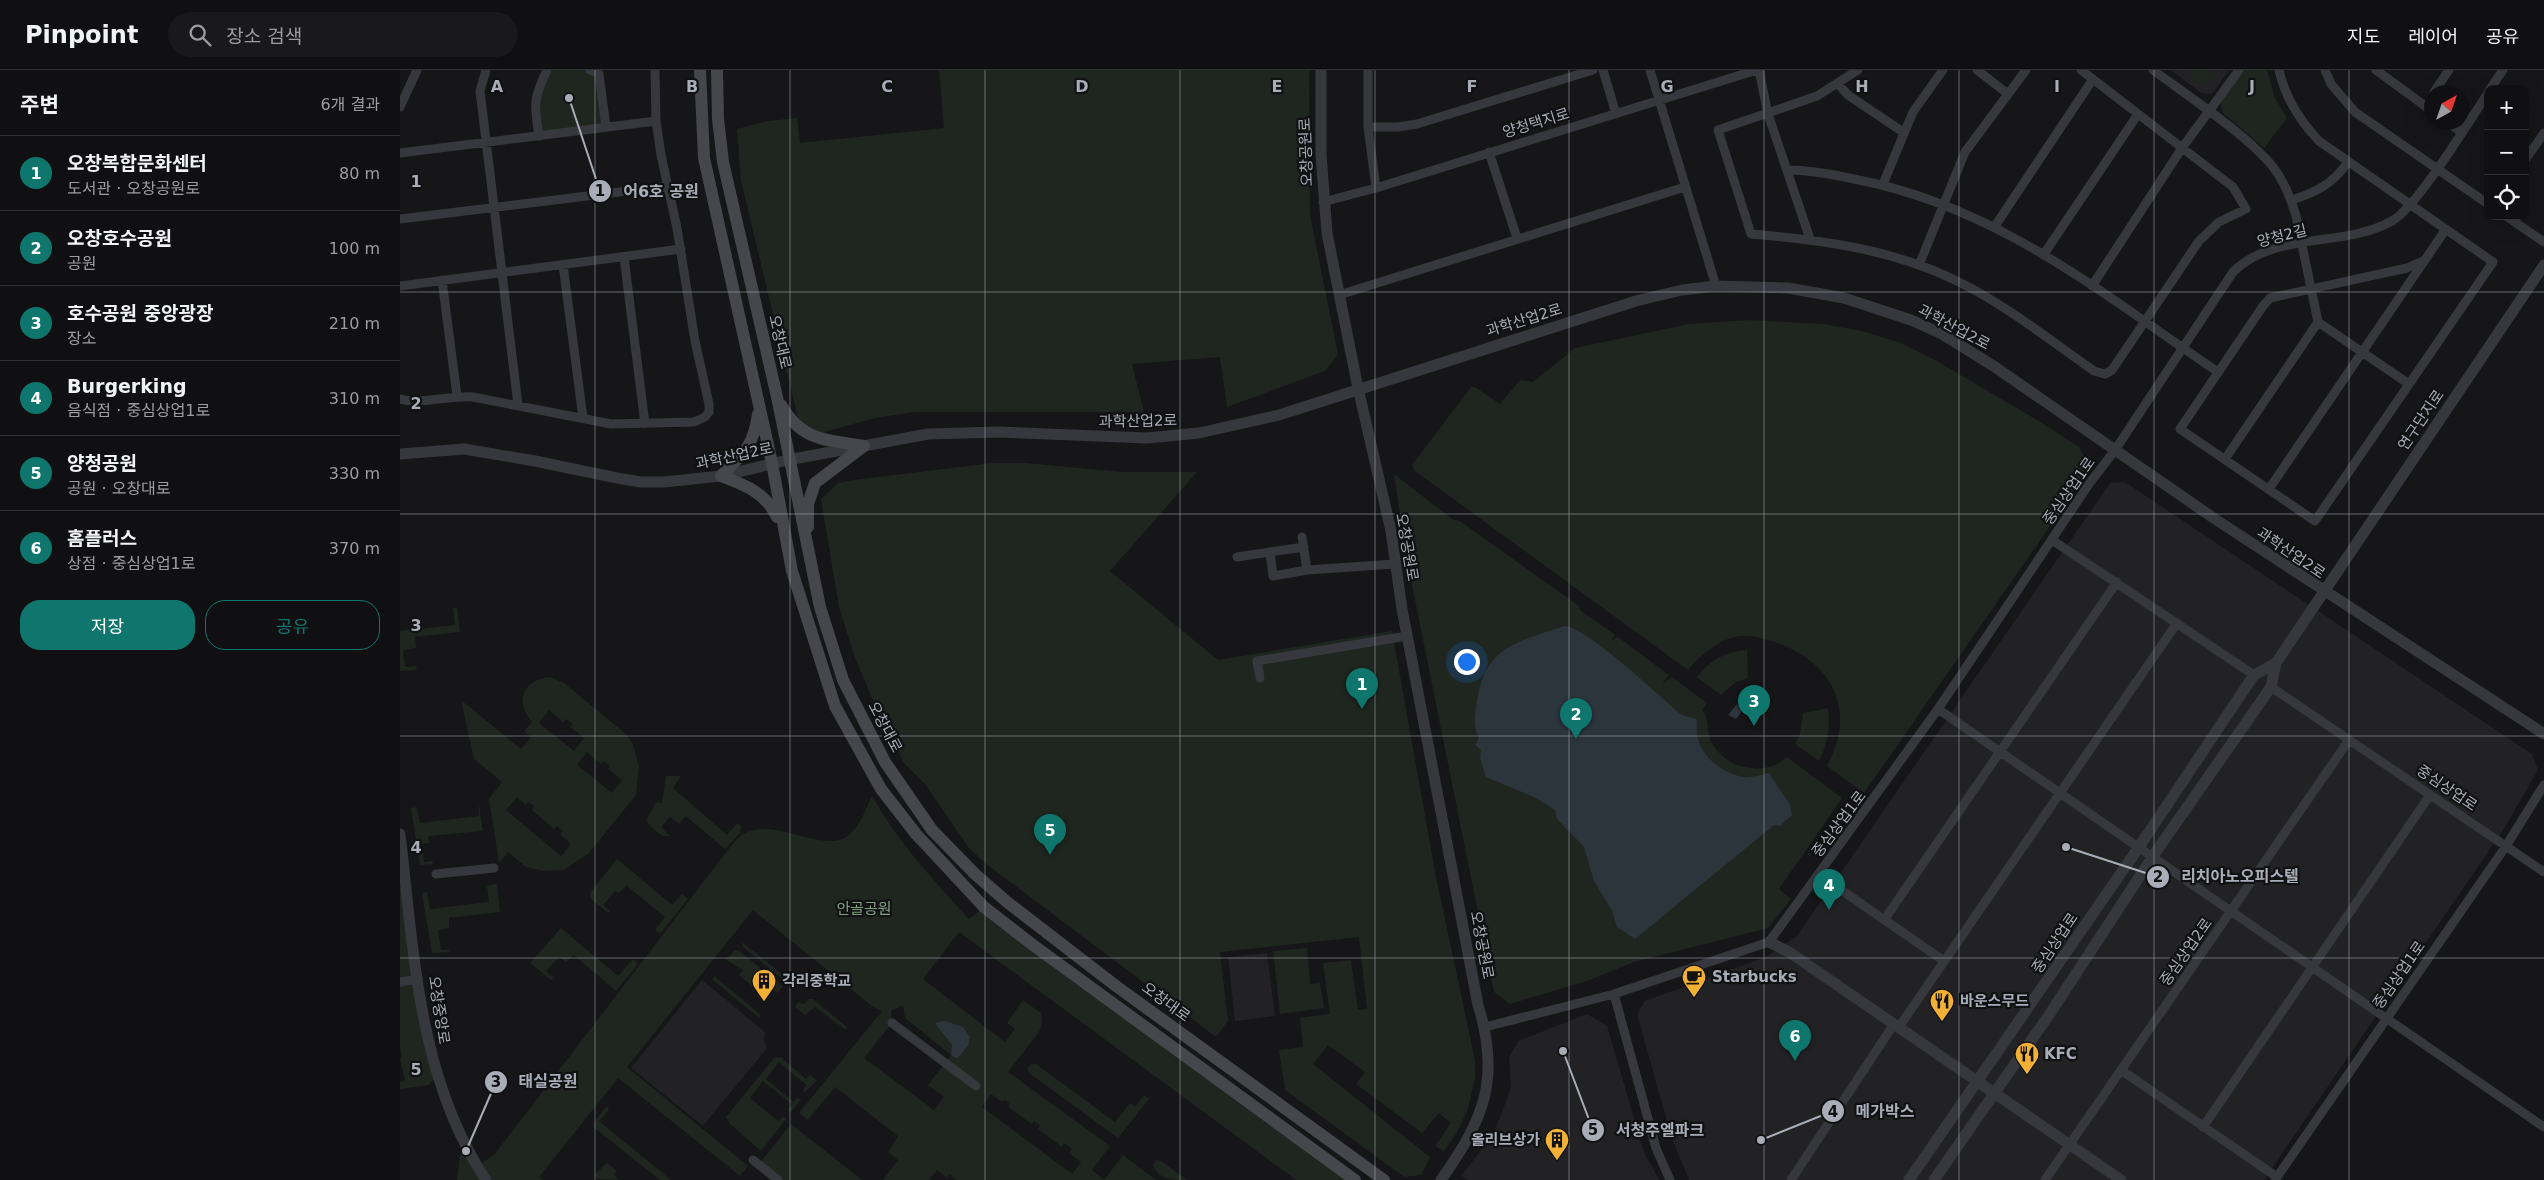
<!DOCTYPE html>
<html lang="ko">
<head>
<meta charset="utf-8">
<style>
	body { margin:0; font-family:"DejaVu Sans","Noto Sans KR",sans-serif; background:#19191b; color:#f1f3f6 }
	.controls { position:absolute; right:15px; top:15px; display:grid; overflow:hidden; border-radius:10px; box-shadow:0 5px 20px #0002 }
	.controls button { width:45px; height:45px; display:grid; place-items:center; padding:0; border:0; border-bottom:1px solid #303032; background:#101012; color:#f1f3f6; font:25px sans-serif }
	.compass { position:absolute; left:2024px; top:15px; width:45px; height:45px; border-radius:50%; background:#101012; box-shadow:0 5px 20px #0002; rotate:40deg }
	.you { position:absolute; left:1066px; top:591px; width:18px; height:18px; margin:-12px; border:4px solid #fff; border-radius:50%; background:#1a73e8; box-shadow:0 0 0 8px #1a73e833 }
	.badge { display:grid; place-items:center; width:32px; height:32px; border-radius:50%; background:#0f766e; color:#fff; font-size:16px; font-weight:700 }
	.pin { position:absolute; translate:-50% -41px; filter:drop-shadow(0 1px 2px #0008) }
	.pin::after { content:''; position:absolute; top:26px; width:18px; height:15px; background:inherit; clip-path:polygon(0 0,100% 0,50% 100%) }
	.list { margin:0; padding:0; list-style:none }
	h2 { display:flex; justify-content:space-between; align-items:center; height:65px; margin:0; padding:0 20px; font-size:21px }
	h2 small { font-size:16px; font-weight:400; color:#9c9d9f }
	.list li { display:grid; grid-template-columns:32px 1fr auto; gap:15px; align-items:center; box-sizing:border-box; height:75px; padding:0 20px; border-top:1px solid #303032 }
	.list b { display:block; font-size:19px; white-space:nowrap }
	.list p { margin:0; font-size:16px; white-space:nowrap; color:#9c9d9f }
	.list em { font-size:16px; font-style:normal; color:#9c9d9f }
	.actions { display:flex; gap:10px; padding:15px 20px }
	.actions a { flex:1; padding:11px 0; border:1px solid #0f766e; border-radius:20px; text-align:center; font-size:18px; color:#0f766e }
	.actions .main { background:#0f766e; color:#fff }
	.icon { flex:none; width:28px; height:28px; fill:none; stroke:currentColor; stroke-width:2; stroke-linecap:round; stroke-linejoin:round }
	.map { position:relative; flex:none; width:2144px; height:1110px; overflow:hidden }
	header { display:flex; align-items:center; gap:30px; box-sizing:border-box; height:70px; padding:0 25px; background:#101012; border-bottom:1px solid #303032 }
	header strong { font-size:24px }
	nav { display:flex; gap:28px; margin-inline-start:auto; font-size:18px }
	.search { width:350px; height:45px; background:#19191b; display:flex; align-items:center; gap:12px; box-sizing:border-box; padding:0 18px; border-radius:28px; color:#9c9d9f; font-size:19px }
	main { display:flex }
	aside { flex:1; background:#101012 }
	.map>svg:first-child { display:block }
	.built { fill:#222225 }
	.green { fill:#1e261f; fill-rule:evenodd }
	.water { fill:#2c353c }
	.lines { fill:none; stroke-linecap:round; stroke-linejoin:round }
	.minor { stroke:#37383d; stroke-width:9 }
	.tertiary { stroke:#37383d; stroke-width:11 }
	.secondary { stroke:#45474d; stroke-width:12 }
	.grid { fill:none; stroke:#a8adb8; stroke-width:1; stroke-opacity:0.55 }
	.labels { text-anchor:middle; stroke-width:4.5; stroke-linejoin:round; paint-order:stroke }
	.street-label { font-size:15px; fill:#a8adb8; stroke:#111113 }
	.park-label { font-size:15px; fill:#7fa381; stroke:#111113 }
	.poi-label { font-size:15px; font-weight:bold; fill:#a8adb8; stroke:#111113; text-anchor:start }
	.grid-label { font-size:16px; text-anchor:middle; font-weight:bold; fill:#a8adb8; stroke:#111113; stroke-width:4.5; stroke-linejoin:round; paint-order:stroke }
	.leader { fill:none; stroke:#a8adb8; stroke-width:2 }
	.callout-dot { fill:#a8adb8; stroke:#111113; stroke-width:2 }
	.mark-label { font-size:15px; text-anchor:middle; font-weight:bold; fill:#111 }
	.callout-label { font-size:16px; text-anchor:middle; font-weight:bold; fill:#a8adb8; stroke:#111113; stroke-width:4.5; stroke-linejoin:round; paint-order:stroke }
</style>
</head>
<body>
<header>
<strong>Pinpoint</strong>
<div class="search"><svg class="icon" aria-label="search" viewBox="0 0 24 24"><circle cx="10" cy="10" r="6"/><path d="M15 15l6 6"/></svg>장소 검색</div>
<nav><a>지도</a><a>레이어</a><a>공유</a></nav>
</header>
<main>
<aside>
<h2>주변<small>6개 결과</small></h2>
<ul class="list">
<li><span class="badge">1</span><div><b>오창복합문화센터</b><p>도서관 · 오창공원로</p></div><em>80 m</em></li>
<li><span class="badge">2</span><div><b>오창호수공원</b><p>공원</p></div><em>100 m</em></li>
<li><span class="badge">3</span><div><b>호수공원 중앙광장</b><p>장소</p></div><em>210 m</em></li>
<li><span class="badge">4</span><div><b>Burgerking</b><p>음식점 · 중심상업1로</p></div><em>310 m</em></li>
<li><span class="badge">5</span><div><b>양청공원</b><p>공원 · 오창대로</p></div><em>330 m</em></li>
<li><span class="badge">6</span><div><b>홈플러스</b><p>상점 · 중심상업1로</p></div><em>370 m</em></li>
</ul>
<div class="actions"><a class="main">저장</a><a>공유</a></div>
</aside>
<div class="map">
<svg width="2144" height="1110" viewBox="0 0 2144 1110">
	<rect width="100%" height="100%" fill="#161618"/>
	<path class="built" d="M1771 0H1829L1812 24 1801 23Z
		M1725 412 2132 684 2138 700 2105 757 1864 1110H1289L1272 1069 1237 944 1245 931 1366 887 1397 866 1710 413Z
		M867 883 875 946 835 951 828 887Z
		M302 910 365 962 364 971 367 978 303 1056 231 998Z
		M1187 944 1207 956 1244 1082 1259 1110H1067L1061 1106 1090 1069 1100 1048 1111 1017 1109 988 1118 971Z"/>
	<path class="green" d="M147 0H190L199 4 206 57 139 66 136 24Z
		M539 0H909L910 145 938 284 925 301 827 337 820 287 732 294 744 342H514L475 348 420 363 399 352 341 111 337 59 368 51 397 48 400 73 544 58Z
		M1782 0H1816L1803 16Z
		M1843 0H1867L1875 28 1887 48 1864 78 1823 43 1820 32Z
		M1350 250 1423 254 1462 261 1501 273 1535 290 1637 350 1679 377 1689 396 1644 465 1464 723 1427 696C1455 644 1437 598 1383 575 1368 569 1349 564 1334 567 1316 572 1299 586 1288 600L1015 401 1012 395 1071 317H1075L1100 334 1120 310 1133 312 1175 278 1289 254Z
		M593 393H625L722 402H797L710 501 818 590 992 561 1036 807 1075 990V1008L1068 1039 1056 1064 1044 1081 1035 1076 1051 1053 1039 1043 1022 1063 956 1014 965 1002 928 975 913 994 1030 1087 1021 1105 1004 1107 885 1020 879 980 903 977 900 948 930 944 923 893 951 890 958 940 967 939 959 867 820 882 828 951 816 967 585 793 569 778 525 714 504 693 479 645 454 585 439 537 421 429 438 413 453 410Z
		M994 404 1052 449 1060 451 1179 536 1180 540 1215 565 1211 571 1218 567 1269 605 1262 614 1272 607 1307 633 1302 640C1310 649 1306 659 1310 669 1323 699 1364 708 1387 687L1442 728 1379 819 1391 829 1368 858 1234 892 1187 911 1110 934 1094 922 1007 490Z
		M53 538H57L60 562 15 567 16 578 3 581 5 597 16 596 17 600 0 601V561L55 555Z
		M1347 580 1348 608 1336 612 1321 625 1297 607C1310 590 1326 581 1347 580Z
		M150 607 164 613 226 664 233 674 239 697 236 725 189 783 164 800 143 801 126 797 108 782 99 793 89 729 102 712 74 689 61 630 121 679 131 667 124 661 132 652C114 631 123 610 150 607ZM149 640 163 652 166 649 173 654 170 657 184 668 174 681 139 653ZM187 682 201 694 204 691 210 696 208 699 222 710 212 723 177 695ZM117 727 126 735 128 732 134 736 132 740 154 759 157 756 163 761 160 764 171 774 161 786 106 740Z
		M1428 638C1430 656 1428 674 1419 691L1395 674 1400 664 1403 643Z
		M266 706H281L273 718 327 765 337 753 341 756 340 763 325 779 286 746 279 754 270 747 261 757 270 766H262L248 754 247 749 256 732 262 733Z
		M472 726C498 772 533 810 569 849L584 837 954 1110H896L559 862 523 909 605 972 615 959 607 953 623 930 641 943 642 954 639 962 608 1002 710 1076 692 1100 704 1110H556L550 1104 547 1108 537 1100 529 1110H483L498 1090 488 1082 498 1066 435 1017 408 1050 399 1043 482 941 473 937 353 840 227 997 348 1096 340 1106 218 1008 139 1107 143 1110H57L62 1067 77 1096 94 1085 327 781C332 776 337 768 343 764 377 745 427 788 451 763 461 754 466 738 472 726ZM503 935 505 948 551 985 528 1015 544 1027 534 1040 464 988 492 953 491 941ZM591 1024 602 1032 605 1030 610 1034 608 1037 632 1054 634 1051 640 1055 638 1059 662 1077 664 1073 672 1079 669 1083 681 1092 672 1104 582 1037Z
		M78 730 83 761 28 766 29 773 22 774 24 792 32 791 33 794 20 795 11 738 17 737 20 753 79 746Z
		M217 789 272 835 282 824 288 829 260 864 255 860 265 847 226 815 219 823 215 821 203 835 210 841 208 843 190 828V823Z
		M97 814 100 842 49 848V858L38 860 41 880 51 879 49 882 32 883 22 823 27 822 30 839 89 832 87 816Z
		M0 819H7L37 1006 28 1015 0 1019V1012L5 1011 0 988H2L0 975Z
		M161 858 218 906 233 889 238 894 216 921 174 885 166 892 159 887 146 901 154 908 151 910 130 893Z
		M342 872 388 909 386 912 343 877Z
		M907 878 910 914 920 913 924 938 880 944 873 881Z
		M335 880 339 881 383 916 377 923 362 912 360 914 356 911 352 916 339 905 343 900 326 890Z
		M314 906 361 945 359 948 313 910Z
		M409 929H413L447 957 446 960 415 937 405 945 395 937 398 932 404 934Z
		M381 987 406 1009 410 1005 417 1010 405 1022 403 1021 406 1015 379 992 366 1009 393 1032 397 1028 401 1029 391 1042 388 1040 392 1034 363 1011 350 1028 378 1051 383 1047 386 1049 361 1081 330 1054 326 1047 374 988Z
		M631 994H636L715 1052 730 1033 735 1037 744 1025 749 1029 718 1068 629 1003 627 998Z
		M207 1036 209 1040 199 1051 271 1110H260L193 1057 194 1052Z
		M391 1054 462 1110H378L359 1094Z
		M723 1085 756 1110H704Z
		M756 1090 761 1091 787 1110C774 1110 758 1110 753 1095Z
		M207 1093 217 1101 214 1105 219 1110 196 1109 195 1104Z"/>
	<path class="water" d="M1164 556C1186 556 1260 627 1282 645L1296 649C1298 654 1296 659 1297 664 1300 686 1322 703 1343 707 1351 708 1361 705 1369 703L1390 735 1392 745 1380 756 1374 755 1235 869 1217 857 1212 841 1194 811 1184 777 1157 749 1155 740 1136 728 1086 707 1080 688 1081 680 1075 675 1079 668C1072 655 1075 645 1077 631 1085 576 1118 572 1164 556Z
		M1337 634 1342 641 1336 649 1328 645Z
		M545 951 563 957 570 967 568 976 557 989 551 985 552 975 535 953Z"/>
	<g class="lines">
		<path class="minor" d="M86 0 80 21 118 335
			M190 0 199 4 206 57
			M968 0V57L976 118
			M1203 0 1216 44
			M1250 0 1316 216
			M1359 0 1368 44 1410 169
			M1458 0 1417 26 1318 60 1351 164C1422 170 1492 179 1557 211 1606 235 1650 270 1694 301L1705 304 1712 300 1799 171 1819 152 1846 139 1833 117 1681 0
			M1577 0 1608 24
			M1753 0C1789 27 1845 63 1873 97 1884 111 1891 129 1896 146L1918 252
			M1879 0C1885 27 1900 51 1919 71L2093 192 1915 451 1780 359 1863 236 1870 228 2007 198 2025 190
			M1925 0 1931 14 1955 42 2088 134
			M1976 0 2032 41
			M1438 14 1448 25 1503 62
			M2090 19 2103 0
			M2034 22 2049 0
			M0 37 17 0
			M2047 52 2061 62
			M968 57H998L1017 54 1193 0
			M139 66C134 34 133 29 147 0
			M1089 82 1117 168
			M0 83 256 51
			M2125 90 2144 63
			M1387 100C1410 100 1431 104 1454 109 1597 136 1701 223 1818 302
			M1483 114 1513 42 1543 0
			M1892 130C1916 122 1933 114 1948 92
			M923 132 976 118 1357 0
			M2106 146 2144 172
			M0 149 268 116
			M1595 156 1693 9
			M1644 184 1738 44
			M224 187 245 354
			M163 195 183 348
			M1519 195 1565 82 1626 0
			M42 210 57 326
			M0 216 281 179
			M1692 216 1782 78 1839 0
			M939 225 1285 117
			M0 329C21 335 50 325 73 327L211 354 294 352 305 347 309 342V334L295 271 277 158 261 85 256 51 255 0
			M1825 389 1918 252 2009 314
			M1869 419 2046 159
			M902 467 907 500 995 494
			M1652 470 1854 605
			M870 482 873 506 907 500
			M837 487 904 477
			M860 608 857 591 1007 566
			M1871 617 2144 802
			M1538 639 2144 1057
			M36 804 94 798
			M1418 804 1544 891
			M1484 850 1717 512
			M0 912 18 909
			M1214 924 1256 1078 1270 1110
			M492 953 576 1016
			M1085 957 1214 924 1369 872 1538 639 1689 414 1715 380 1833 202C1874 161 1944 178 1992 151 2017 137 2069 51 2088 23
			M1499 957 1777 553
			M1721 1000 1877 1107
			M1803 1057 2030 725
			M353 1090 378 1110
			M1391 1110 1494 954
			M1645 1110 1949 670
			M1875 1110 2106 776 2144 715"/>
		<path class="tertiary" d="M921 0V84L927 163 958 318 991 461 1002 539 1078 935C1101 1009 1084 1049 1041 1110
			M0 384 64 379 135 391 217 408 241 412H264L321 406 388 390 528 364 599 362 747 368 799 363 879 345 1236 231 1282 220 1316 216 1388 218 1444 228 1511 250 1542 264 1595 297 1815 449 2144 664
			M0 764C14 882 18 1008 86 1110
			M1369 872 1389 882 1721 1110
			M1509 1110 1739 777 1854 605 1876 593
			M1534 1110 1651 942 1753 786 1871 617 1876 593 2144 195"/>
		<path class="secondary" d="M300 0 304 88 372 393 392 501 435 636 481 719 516 764 584 837 633 875 955 1110
			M317 0 318 49 323 92 377 327 420 537 443 610 485 692 532 760 575 804 607 832 716 916 984 1110
			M381 335C401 371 427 370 464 376
			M358 344C353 378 344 382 321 406 345 415 365 422 377 447
			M408 457V434L415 413 464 376"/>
	</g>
	<path class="grid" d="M195 0V1110M390 0V1110M585 0V1110M780 0V1110M975 0V1110M1169 0V1110M1364 0V1110M1559 0V1110M1754 0V1110M1949 0V1110M0 222H2144M0 444H2144M0 666H2144M0 888H2144"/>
	<defs>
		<symbol id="cafe-pin" viewBox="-11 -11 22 30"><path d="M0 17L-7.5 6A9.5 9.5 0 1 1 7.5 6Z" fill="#f2b134" stroke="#111113"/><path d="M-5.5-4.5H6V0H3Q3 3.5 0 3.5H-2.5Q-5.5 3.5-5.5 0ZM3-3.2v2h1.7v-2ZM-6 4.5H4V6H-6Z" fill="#111"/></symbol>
		<symbol id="building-pin" viewBox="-11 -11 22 30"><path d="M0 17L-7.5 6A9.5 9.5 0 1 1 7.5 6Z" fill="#f2b134" stroke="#111113"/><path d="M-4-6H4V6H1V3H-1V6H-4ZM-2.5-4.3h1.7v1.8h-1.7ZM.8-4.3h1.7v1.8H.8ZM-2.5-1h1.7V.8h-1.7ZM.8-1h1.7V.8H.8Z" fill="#111"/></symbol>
		<symbol id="restaurant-pin" viewBox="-11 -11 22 30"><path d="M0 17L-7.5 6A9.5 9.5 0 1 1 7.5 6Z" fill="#f2b134" stroke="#111113"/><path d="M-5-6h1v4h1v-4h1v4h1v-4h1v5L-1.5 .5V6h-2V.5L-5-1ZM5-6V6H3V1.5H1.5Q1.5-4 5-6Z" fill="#111"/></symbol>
	</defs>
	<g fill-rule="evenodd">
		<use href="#cafe-pin" x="1280" y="893" width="28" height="38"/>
		<use href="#building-pin" x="350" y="897" width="28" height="38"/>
		<use href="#restaurant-pin" x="1528" y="917" width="28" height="38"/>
		<use href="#restaurant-pin" x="1613" y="970" width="28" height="38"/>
		<use href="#building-pin" x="1143" y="1056" width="28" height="38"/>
	</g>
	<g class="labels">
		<g class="street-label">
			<text transform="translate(1136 53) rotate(-17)" y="5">양청택지로</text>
			<text transform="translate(906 82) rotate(-92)" y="5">오창공원로</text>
			<text transform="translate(1882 166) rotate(-14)" y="5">양청2길</text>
			<text transform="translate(1124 250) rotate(-17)" y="5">과학산업2로</text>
			<text transform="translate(1554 257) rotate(28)" y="5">과학산업2로</text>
			<text transform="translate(380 272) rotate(77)" y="5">오창대로</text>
			<text transform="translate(2021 350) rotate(-56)" y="5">연구단지로</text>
			<text transform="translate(738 351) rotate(-1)" y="5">과학산업2로</text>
			<text transform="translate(334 386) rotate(-12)" y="5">과학산업2로</text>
			<text transform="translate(1669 421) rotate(-55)" y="5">중심상업1로</text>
			<text transform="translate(1007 477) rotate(80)" y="5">오창공원로</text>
			<text transform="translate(1891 483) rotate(34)" y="5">과학산업2로</text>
			<text transform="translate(485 657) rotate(62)" y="5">오창대로</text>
			<text transform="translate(2047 718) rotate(34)" y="5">중심상업로</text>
			<text transform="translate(1439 754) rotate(-53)" y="5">중심상업1로</text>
			<text transform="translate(1655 873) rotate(-56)" y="5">중심상업로</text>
			<text transform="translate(1082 875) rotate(79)" y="5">오창공원로</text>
			<text transform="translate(1786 882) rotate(-55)" y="5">중심상업2로</text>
			<text transform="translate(1999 905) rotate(-55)" y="5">중심상업1로</text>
			<text transform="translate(766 932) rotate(36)" y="5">오창대로</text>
			<text transform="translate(39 940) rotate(81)" y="5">오창중앙로</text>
		</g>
		<g class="park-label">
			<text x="464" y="844">안골공원</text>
		</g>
		<g class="poi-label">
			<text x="1312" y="912">Starbucks</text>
			<text x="382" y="916">각리중학교</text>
			<text x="1560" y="936">바운스무드</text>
			<text x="1644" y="989">KFC</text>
			<text x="1140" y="1075" text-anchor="end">올리브상가</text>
		</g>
	</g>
	<g class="grid-label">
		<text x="97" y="22">A</text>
		<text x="292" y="22">B</text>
		<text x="487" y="22">C</text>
		<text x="682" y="22">D</text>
		<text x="877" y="22">E</text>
		<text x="1072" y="22">F</text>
		<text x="1267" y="22">G</text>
		<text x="1462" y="22">H</text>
		<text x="1657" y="22">I</text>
		<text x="1852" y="22">J</text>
		<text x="16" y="117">1</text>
		<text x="16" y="339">2</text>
		<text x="16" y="561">3</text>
		<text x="16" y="783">4</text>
		<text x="16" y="1005">5</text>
	</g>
	<path class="leader" d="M169 28L200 121M1666 777L1758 807M66 1081L96 1012M1361 1070L1433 1041M1163 981L1193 1060"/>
	<g class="callout-dot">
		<circle cx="169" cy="28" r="5"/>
		<circle cx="1666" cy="777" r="5"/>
		<circle cx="66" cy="1081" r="5"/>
		<circle cx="1361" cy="1070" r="5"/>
		<circle cx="1163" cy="981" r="5"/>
		<circle cx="200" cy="121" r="12"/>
		<circle cx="1758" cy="807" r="12"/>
		<circle cx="96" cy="1012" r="12"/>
		<circle cx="1433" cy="1041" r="12"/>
		<circle cx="1193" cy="1060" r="12"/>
	</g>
	<g class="mark-label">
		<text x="200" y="126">1</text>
		<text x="1758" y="812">2</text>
		<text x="96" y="1017">3</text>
		<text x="1433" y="1047">4</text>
		<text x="1193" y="1065">5</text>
	</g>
	<g class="callout-label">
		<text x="261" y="127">어6호 공원</text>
		<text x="1840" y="812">리치아노오피스텔</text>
		<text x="148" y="1017">태실공원</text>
		<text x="1485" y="1047">메가박스</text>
		<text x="1260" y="1066">서청주엘파크</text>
	</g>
</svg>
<div class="controls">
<button>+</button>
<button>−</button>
<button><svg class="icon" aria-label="locate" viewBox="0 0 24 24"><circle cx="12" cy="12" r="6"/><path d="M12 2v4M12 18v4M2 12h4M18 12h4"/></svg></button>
</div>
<svg class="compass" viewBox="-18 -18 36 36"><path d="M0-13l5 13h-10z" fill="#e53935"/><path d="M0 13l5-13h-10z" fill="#9c9d9f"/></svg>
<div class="you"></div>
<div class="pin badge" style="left:962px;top:639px">1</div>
<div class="pin badge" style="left:1176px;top:669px">2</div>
<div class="pin badge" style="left:1354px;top:656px">3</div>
<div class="pin badge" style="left:1429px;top:840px">4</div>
<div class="pin badge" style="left:650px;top:785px">5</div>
<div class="pin badge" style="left:1395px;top:991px">6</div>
</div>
</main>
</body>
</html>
